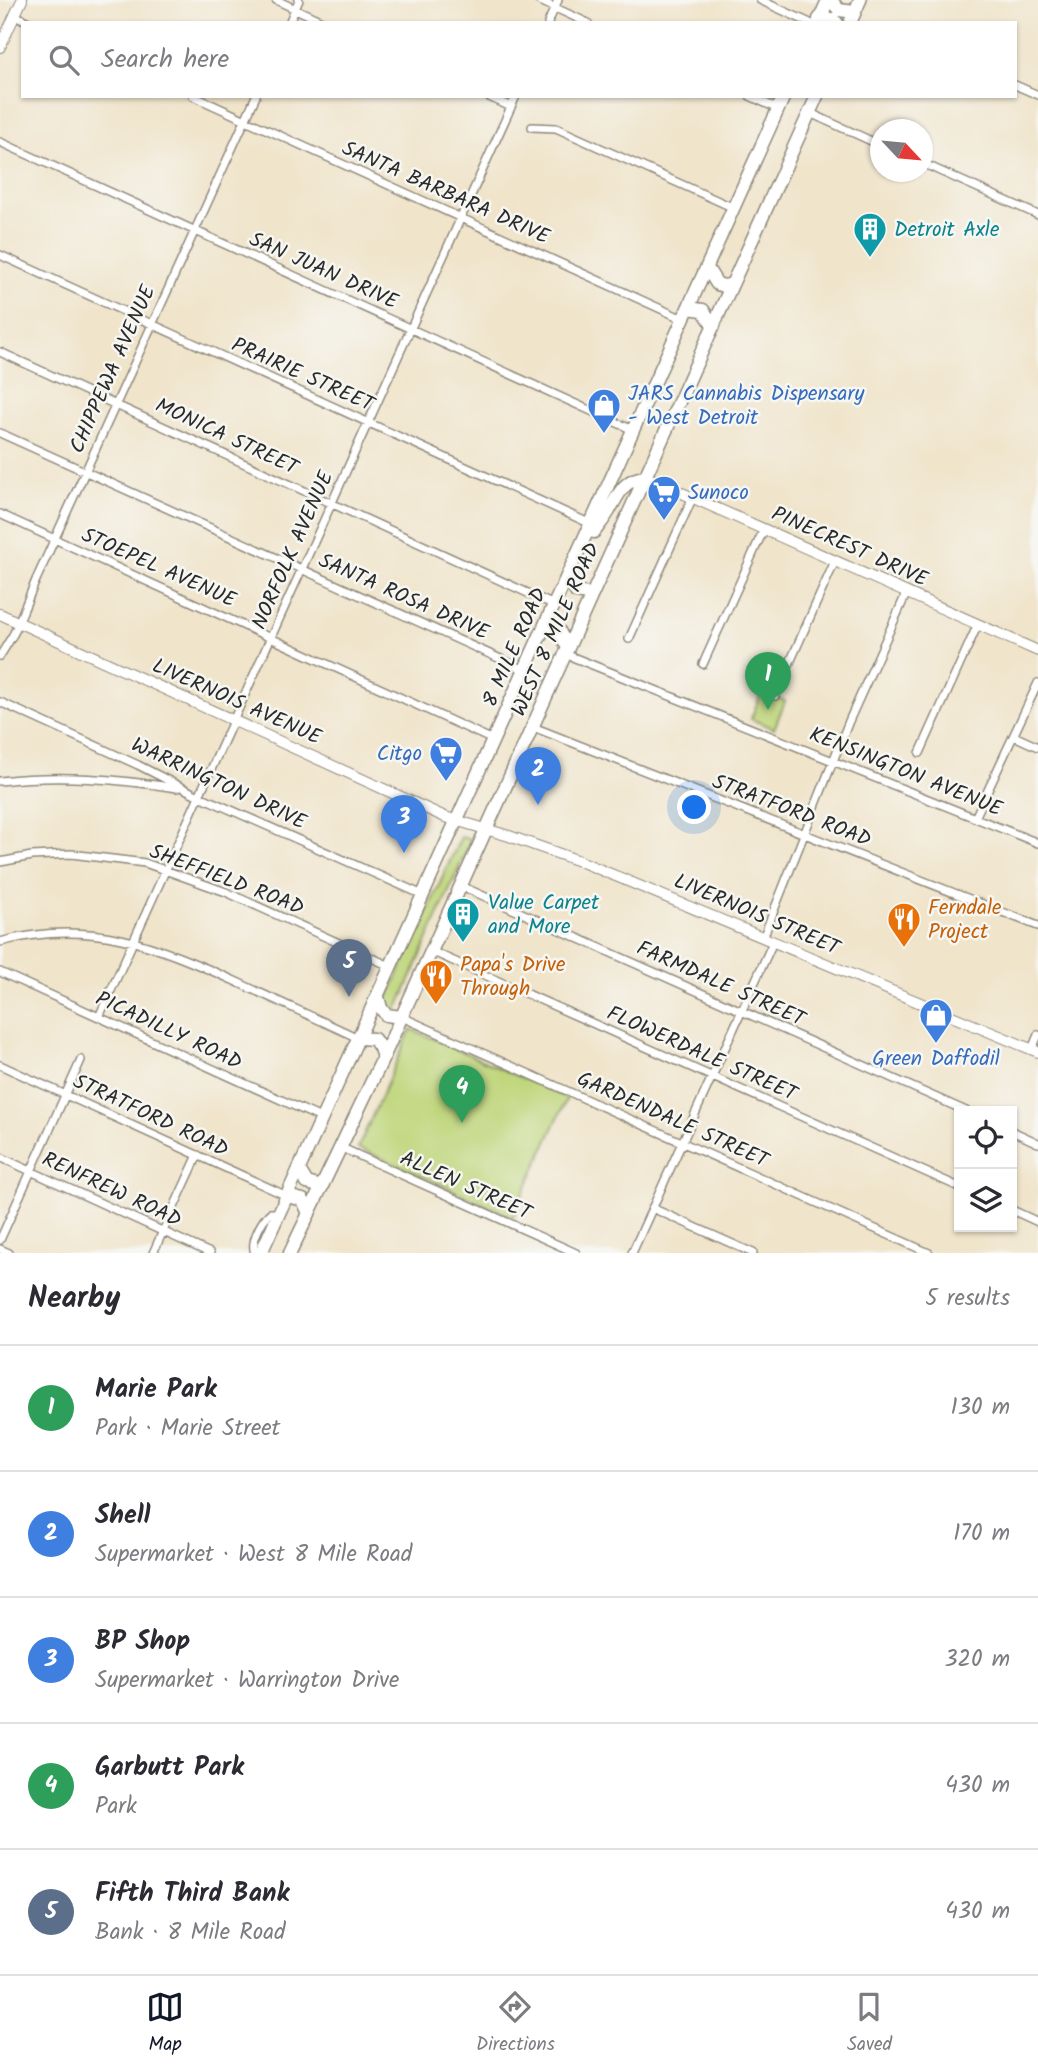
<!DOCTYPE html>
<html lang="en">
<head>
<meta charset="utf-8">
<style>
	body { margin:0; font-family:Kalam,sans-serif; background:#f7f7f7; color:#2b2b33 }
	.controls { position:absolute; right:21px; bottom:21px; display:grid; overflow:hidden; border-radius:0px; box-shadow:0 2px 5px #0004 }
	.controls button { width:63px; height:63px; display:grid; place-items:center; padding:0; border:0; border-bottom:2px solid #e1e1e2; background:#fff; color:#2b2b33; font:35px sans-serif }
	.compass { position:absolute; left:870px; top:119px; width:63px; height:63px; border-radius:50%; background:#fff; box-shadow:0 2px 5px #0004; rotate:116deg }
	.you { position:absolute; left:695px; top:808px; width:24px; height:24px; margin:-18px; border:5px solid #fff; border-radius:50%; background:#1a73e8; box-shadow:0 0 0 10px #1a73e833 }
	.badge { display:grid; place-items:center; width:46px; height:46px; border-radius:50%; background:#111827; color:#fff; font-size:23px; font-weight:700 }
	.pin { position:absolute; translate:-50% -58px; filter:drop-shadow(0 2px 4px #0008) }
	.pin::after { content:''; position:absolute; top:37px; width:24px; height:21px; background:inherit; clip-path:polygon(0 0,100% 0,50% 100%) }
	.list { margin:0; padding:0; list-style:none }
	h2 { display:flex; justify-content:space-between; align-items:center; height:91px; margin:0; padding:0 28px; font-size:30px }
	h2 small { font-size:23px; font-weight:400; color:#7c7c81 }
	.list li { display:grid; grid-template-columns:46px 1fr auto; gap:21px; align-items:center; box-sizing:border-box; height:126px; padding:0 28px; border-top:2px solid #e1e1e2 }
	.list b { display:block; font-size:26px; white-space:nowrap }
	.list p { margin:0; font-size:23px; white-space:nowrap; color:#7c7c81 }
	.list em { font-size:23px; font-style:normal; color:#7c7c81 }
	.icon { flex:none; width:38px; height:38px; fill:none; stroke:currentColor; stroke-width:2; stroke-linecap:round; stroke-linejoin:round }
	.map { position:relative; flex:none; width:1038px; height:1253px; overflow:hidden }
	.search { position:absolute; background:#fff; box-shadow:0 2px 5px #0004; left:21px; right:21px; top:21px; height:77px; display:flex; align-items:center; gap:18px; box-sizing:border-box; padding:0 24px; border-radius:0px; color:#7c7c81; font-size:26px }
	.sheet { height:721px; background:#fff }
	nav { display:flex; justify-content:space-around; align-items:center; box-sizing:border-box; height:98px; border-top:2px solid #e1e1e2; background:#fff; font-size:19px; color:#7c7c81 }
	nav a { display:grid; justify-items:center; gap:4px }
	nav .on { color:#111827 }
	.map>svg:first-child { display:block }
	.green { fill:#bfd67a; stroke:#758052; stroke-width:2 }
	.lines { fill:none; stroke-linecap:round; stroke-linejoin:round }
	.minor-casing { stroke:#8e887a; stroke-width:10 }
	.tertiary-casing { stroke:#8e887a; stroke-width:12 }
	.trunk-casing { stroke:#8e887a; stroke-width:15 }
	.minor { stroke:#fff; stroke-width:7 }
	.tertiary { stroke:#fff; stroke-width:10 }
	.trunk { stroke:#fff; stroke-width:12 }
	.labels { text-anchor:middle; stroke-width:5; stroke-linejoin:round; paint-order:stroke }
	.street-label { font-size:21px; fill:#2b2b2b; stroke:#f6f6f2 }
	.culture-label { font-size:21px; fill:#0d838f; stroke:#f6f6f2; text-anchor:start }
	.shop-label { font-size:21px; fill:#366cbe; stroke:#f6f6f2; text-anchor:start }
	.food-label { font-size:21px; fill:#c56008; stroke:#f6f6f2; text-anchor:start }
</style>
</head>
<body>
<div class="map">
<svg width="1038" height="1253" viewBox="0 0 1038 1253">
	<rect width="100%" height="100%" fill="#f6f6f2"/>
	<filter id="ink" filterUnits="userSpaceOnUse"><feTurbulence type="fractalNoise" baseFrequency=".0143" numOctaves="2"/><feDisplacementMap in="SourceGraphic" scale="14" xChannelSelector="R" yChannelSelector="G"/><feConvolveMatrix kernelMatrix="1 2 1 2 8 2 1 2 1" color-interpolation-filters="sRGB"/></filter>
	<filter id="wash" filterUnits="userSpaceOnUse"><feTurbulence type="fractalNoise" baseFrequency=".00686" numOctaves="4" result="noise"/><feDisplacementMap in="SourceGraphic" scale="28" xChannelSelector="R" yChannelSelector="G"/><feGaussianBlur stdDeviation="1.57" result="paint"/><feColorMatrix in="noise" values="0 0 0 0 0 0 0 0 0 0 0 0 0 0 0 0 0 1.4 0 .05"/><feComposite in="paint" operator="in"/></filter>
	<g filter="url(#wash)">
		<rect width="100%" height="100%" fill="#f0e4ca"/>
		<path class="green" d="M762 691 785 701 774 729 751 719Z
			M461 837 471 840 398 1008 392 1013 386 1002Z
			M411 1029 567 1098 513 1217 358 1148Z"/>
	</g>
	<g filter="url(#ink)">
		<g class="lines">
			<defs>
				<path id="minor" d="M276 0 326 23
					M538 0 588 23
					M760 0 810 23
					M15 15 30 23
					M289 23 299 0
					M548 23 558 0
					M1015 85 1038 95
					M193 96 683 319
					M487 96 511 107
					M750 96 778 109
					M810 113 880 145
					M532 127 556 128 734 208
					M0 142 633 430
					M922 163 1038 215
					M0 255 591 524
					M0 352 554 605
					M0 433 525 670
					M0 514 493 740
					M629 639 693 497
					M565 654 1038 843
					M0 656 14 633 36 580 256 96
					M703 664 764 529
					M775 696 835 561
					M0 702 138 765 195 794 423 895
					M533 727 1038 926
					M1014 736 1038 747
					M920 753 978 624
					M0 781C60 774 117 779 177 788
					M975 818 1038 683
					M0 862 32 856 71 854 145 863 226 892 392 967
					M461 886 966 1111
					M763 938 849 721 907 592
					M0 942C91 918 155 945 237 982 277 1001 318 1019 358 1038
					M431 951 959 1187
					M0 972 323 1119
					M99 1017 516 96
					M402 1017 929 1253
					M1032 1049 1038 1035
					M0 1065 287 1196
					M1012 1131 1038 1143
					M342 1148 576 1253
					M0 1157 210 1253
					M652 1208 753 1253
					M1012 1210 1038 1222
					M0 1240 81 1060
					M0 1249 9 1253
					M153 1253 198 1155
					M255 1253C250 1242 261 1221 270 1213H279
					M632 1253 773 942"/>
				<path id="tertiary" d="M0 47 22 0
					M646 477 1038 651
					M0 614 445 817 509 836 582 862 1038 1052"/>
				<path id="trunk" d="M831 0 839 10 855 12
					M819 19H832L837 23
					M818 23 828 0
					M850 23 860 0
					M707 268 717 284 724 286 732 284
					M688 308 703 310 714 326
					M594 532C599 525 606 517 610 509 619 493 625 478 646 477
					M568 575 576 592 592 595
					M544 629 559 631 568 648
					M378 997 381 1008 386 1015 402 1017
					M359 1038 374 1039 380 1048 383 1058
					M299 1170 307 1183 322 1187
					M287 1196 303 1200 309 1214
					M261 1253 784 96
					M290 1253 383 1058 817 96"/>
			</defs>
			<use href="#minor" class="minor-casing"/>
			<use href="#tertiary" class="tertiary-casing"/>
			<use href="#trunk" class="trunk-casing"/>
			<use href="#minor" class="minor"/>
			<use href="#tertiary" class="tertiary"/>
			<use href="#trunk" class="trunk"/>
		</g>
	</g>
	<defs>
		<symbol id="building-pin" viewBox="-11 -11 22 30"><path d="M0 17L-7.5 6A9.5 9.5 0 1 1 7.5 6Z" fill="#0f9aa8" stroke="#f6f6f2"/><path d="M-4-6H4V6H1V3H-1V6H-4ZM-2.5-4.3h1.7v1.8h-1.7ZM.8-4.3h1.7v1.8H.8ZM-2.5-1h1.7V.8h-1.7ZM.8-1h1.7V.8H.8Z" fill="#fff"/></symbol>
		<symbol id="shop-pin" viewBox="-11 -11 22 30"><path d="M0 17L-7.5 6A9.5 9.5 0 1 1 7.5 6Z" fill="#3f7fe0" stroke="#f6f6f2"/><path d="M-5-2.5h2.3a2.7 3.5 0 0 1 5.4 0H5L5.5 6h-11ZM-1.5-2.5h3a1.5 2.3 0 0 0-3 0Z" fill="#fff"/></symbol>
		<symbol id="supermarket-pin" viewBox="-11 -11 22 30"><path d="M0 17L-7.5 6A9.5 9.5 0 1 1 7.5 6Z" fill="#3f7fe0" stroke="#f6f6f2"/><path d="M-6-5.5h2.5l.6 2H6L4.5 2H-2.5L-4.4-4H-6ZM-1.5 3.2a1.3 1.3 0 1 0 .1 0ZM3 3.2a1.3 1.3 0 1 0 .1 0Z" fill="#fff"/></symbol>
		<symbol id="restaurant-pin" viewBox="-11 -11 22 30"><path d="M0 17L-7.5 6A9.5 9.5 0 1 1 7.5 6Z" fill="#e8710a" stroke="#f6f6f2"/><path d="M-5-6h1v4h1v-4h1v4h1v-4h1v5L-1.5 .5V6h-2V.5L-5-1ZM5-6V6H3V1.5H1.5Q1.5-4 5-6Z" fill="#fff"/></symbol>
	</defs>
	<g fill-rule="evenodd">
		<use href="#building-pin" x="851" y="210" width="38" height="52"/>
		<use href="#shop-pin" x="585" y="386" width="38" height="52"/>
		<use href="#supermarket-pin" x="645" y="473" width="38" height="52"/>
		<use href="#supermarket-pin" x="427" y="734" width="38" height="52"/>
		<use href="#building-pin" x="444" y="895" width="38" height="52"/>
		<use href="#restaurant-pin" x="885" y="900" width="38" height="52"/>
		<use href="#restaurant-pin" x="417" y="957" width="38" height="52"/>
		<use href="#shop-pin" x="917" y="996" width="38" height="52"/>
	</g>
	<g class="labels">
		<g class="street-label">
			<text transform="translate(446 192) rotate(24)" y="7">SANTA BARBARA DRIVE</text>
			<text transform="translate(324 270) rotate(24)" y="7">SAN JUAN DRIVE</text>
			<text transform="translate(112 369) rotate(-66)" y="7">CHIPPEWA AVENUE</text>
			<text transform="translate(303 374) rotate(24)" y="7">PRAIRIE STREET</text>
			<text transform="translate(227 436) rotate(25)" y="7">MONICA STREET</text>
			<text transform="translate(850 546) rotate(24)" y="7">PINECREST DRIVE</text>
			<text transform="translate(292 550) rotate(-66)" y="7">NORFOLK AVENUE</text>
			<text transform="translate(159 567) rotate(24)" y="7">STOEPEL AVENUE</text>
			<text transform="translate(404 596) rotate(24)" y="7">SANTA ROSA DRIVE</text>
			<text transform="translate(555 629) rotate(-66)" y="7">WEST 8 MILE ROAD</text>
			<text transform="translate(514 647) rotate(-66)" y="7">8 MILE ROAD</text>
			<text transform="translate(237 701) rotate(24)" y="7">LIVERNOIS AVENUE</text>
			<text transform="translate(906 771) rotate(22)" y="7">KENSINGTON AVENUE</text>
			<text transform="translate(219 783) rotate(25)" y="7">WARRINGTON DRIVE</text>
			<text transform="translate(792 810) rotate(21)" y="7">STRATFORD ROAD</text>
			<text transform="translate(227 879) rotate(21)" y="7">SHEFFIELD ROAD</text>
			<text transform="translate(757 914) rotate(23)" y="7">LIVERNOIS STREET</text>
			<text transform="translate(721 983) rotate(24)" y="7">FARMDALE STREET</text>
			<text transform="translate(169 1030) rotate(25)" y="7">PICADILLY ROAD</text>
			<text transform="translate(702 1053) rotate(24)" y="7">FLOWERDALE STREET</text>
			<text transform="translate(151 1115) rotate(25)" y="7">STRATFORD ROAD</text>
			<text transform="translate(673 1119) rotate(24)" y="7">GARDENDALE STREET</text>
			<text transform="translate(466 1185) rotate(24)" y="7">ALLEN STREET</text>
			<text transform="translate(112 1189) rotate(25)" y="7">RENFREW ROAD</text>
		</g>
		<g class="culture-label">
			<text x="894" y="236">Detroit Axle</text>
			<text x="488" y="909">Value Carpet<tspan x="488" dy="24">and More</tspan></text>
		</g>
		<g class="shop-label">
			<text x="628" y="400">JARS Cannabis Dispensary<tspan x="628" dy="24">- West Detroit</tspan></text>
			<text x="688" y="499">Sunoco</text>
			<text x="422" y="760" text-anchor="end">Citgo</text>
			<text x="936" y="1065" text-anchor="middle">Green Daffodil</text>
		</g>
		<g class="food-label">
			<text x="928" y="914">Ferndale<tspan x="928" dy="24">Project</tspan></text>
			<text x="460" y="971">Papa's Drive<tspan x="460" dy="24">Through</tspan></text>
		</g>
	</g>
</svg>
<div class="controls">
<button><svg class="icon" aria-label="locate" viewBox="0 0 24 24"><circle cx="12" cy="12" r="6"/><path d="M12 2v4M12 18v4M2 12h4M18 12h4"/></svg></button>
<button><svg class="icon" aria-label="layers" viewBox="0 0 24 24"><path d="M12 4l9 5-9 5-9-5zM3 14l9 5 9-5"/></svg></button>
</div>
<svg class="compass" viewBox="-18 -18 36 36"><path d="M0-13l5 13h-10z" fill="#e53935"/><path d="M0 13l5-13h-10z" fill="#7c7c81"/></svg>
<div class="you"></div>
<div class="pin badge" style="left:768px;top:710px;background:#2e9e5b">1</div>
<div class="pin badge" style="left:538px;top:805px;background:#3f7fe0">2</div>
<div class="pin badge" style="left:404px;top:853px;background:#3f7fe0">3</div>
<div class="pin badge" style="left:462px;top:1123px;background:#2e9e5b">4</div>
<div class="pin badge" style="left:349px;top:997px;background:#5c6f8a">5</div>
<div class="search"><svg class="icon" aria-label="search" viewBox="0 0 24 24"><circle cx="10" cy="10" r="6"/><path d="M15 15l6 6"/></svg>Search here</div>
</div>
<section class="sheet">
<h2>Nearby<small>5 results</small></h2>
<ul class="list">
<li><span class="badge" style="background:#2e9e5b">1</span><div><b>Marie Park</b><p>Park · Marie Street</p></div><em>130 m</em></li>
<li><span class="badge" style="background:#3f7fe0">2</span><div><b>Shell</b><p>Supermarket · West 8 Mile Road</p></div><em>170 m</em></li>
<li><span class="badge" style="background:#3f7fe0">3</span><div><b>BP Shop</b><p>Supermarket · Warrington Drive</p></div><em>320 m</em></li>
<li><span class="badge" style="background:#2e9e5b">4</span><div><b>Garbutt Park</b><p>Park</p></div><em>430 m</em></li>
<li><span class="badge" style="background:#5c6f8a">5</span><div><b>Fifth Third Bank</b><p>Bank · 8 Mile Road</p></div><em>430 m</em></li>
</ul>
</section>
<nav>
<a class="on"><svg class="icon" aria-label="map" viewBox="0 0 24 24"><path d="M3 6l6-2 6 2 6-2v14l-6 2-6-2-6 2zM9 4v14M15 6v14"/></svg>Map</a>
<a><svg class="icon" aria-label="directions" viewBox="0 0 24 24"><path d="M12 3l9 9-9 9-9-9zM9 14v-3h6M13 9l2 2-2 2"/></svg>Directions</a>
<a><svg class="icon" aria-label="saved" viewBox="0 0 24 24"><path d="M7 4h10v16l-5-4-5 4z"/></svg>Saved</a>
</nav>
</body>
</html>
